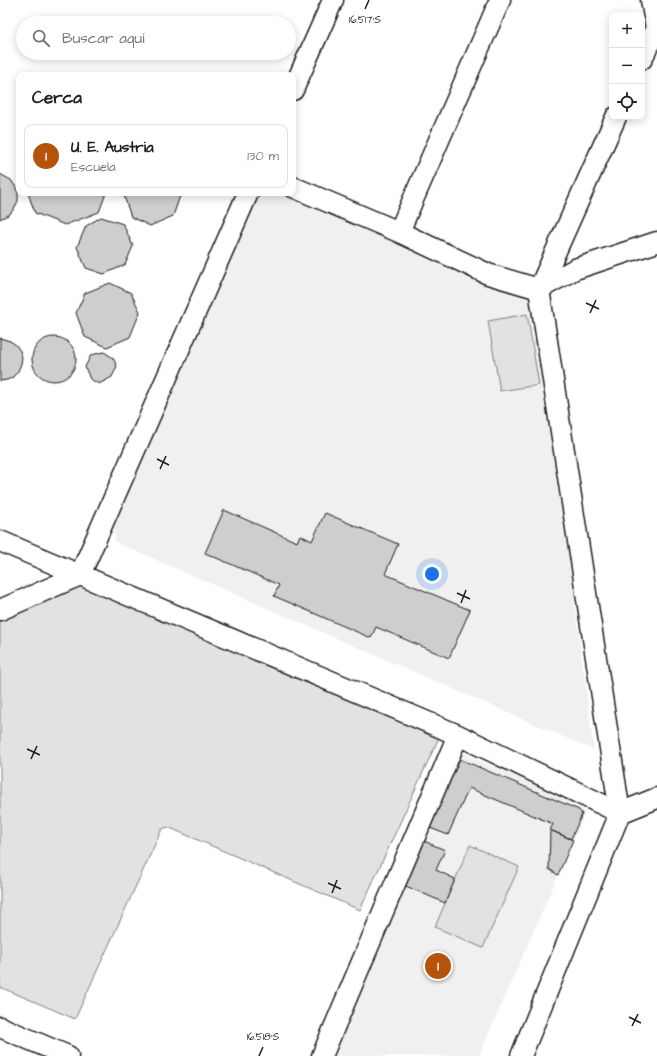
<!DOCTYPE html>
<html lang="es">
<head>
<meta charset="utf-8">
<style>
	body { margin:0; font-family:"Architects Daughter",sans-serif; background:#f6f6f6; color:#202124 }
	.controls { position:absolute; right:12px; top:12px; display:grid; overflow:hidden; border-radius:8px; box-shadow:0 2px 10px #0003 }
	.controls button { width:36px; height:36px; display:grid; place-items:center; padding:0; border:0; border-bottom:1px solid #e0e0e0; background:#fff; color:#202124; font:20px sans-serif }
	.you { position:absolute; left:432px; top:574px; width:14px; height:14px; margin:-10px; border:3px solid #fff; border-radius:50%; background:#1a73e8; box-shadow:0 0 0 6px #1a73e833 }
	.badge { display:grid; place-items:center; width:26px; height:26px; border-radius:50%; background:#b45309; color:#fff; font-size:13px; font-weight:700 }
	.pin { position:absolute; translate:-50% -50%; border:2px solid #fff; box-shadow:0 1px 4px #0006 }
	.list { margin:0; padding:0; list-style:none }
	h2 { display:flex; justify-content:space-between; align-items:center; height:52px; margin:0; padding:0 16px; font-size:17px }
	h2 small { font-size:13px; font-weight:400; color:#757577 }
	.list li { display:grid; grid-template-columns:26px 1fr auto; gap:12px; align-items:center; box-sizing:border-box; height:64px; margin:0 8px 8px; padding:0 8px; border:1px solid #e0e0e0; border-radius:8px }
	.list b { display:block; font-size:15px; white-space:nowrap }
	.list p { margin:0; font-size:13px; white-space:nowrap; color:#757577 }
	.list em { font-size:13px; font-style:normal; color:#757577 }
	.icon { flex:none; width:22px; height:22px; fill:none; stroke:currentColor; stroke-width:2; stroke-linecap:round; stroke-linejoin:round }
	.map { position:relative; flex:none; width:657px; height:1056px; overflow:hidden }
	.search { position:absolute; background:#fff; box-shadow:0 2px 10px #0003; left:16px; top:16px; width:280px; height:44px; display:flex; align-items:center; gap:10px; box-sizing:border-box; padding:0 14px; border-radius:22px; color:#757577; font-size:15px }
	.panel { position:absolute; background:#fff; box-shadow:0 2px 10px #0003; left:16px; top:72px; width:280px; height:124px; border-radius:8px }
	.map>svg:first-child { display:block }
	.built { fill:#f0f0f0 }
	.green { fill:#e2e2e2; stroke:#7f7f7f }
	.building { fill:#cecece; stroke:#1c1c1c }
	.lines { fill:none; stroke-linecap:round; stroke-linejoin:round }
	.minor-casing { stroke:#1c1c1c; stroke-width:23 }
	.minor { stroke:#fff; stroke-width:20 }
	.ticks { fill:none; stroke:#1c1c1c; stroke-width:1.5 }
	.ticks-label { font-size:10px; text-anchor:middle; fill:#1c1c1c; stroke:#fff; stroke-width:3; stroke-linejoin:round; paint-order:stroke }
</style>
</head>
<body>
<div class="map">
<svg width="657" height="1056" viewBox="0 0 657 1056">
	<rect width="100%" height="100%" fill="#fff"/>
	<filter id="ink" filterUnits="userSpaceOnUse"><feTurbulence type="fractalNoise" baseFrequency=".025" numOctaves="2"/><feDisplacementMap in="SourceGraphic" scale="8" xChannelSelector="R" yChannelSelector="G"/><feConvolveMatrix kernelMatrix="1 2 1 2 8 2 1 2 1" color-interpolation-filters="sRGB"/></filter>
	<g filter="url(#ink)">
		<path class="built" d="M255 193H293L533 287 594 750 115 542 112 517Z
			M458 751 579 804 585 813 479 1056H319Z"/>
		<path class="green" d="M527 314 539 385 500 391 488 321Z
			M80 578 441 733 360 910 168 827 162 829 75 1019 0 987V600Z
			M470 845 519 867 483 948 435 927Z"/>
		<path class="building" d="M0 174 11 180 15 186 18 193V201L15 207 10 214 0 219Z
			M28 193H106L99 212 65 225 35 213Z
			M123 193H181L173 216 150 226 131 217Z
			M101 217 123 224 133 246 125 265 104 274 86 268 77 247 86 226Z
			M110 283 131 293 140 312 130 337 107 347 85 337 76 313 85 293Z
			M32 359a22 22 0 1 1 44 0a22 22 0 1 1-44 0Z
			M0 338 10 341 16 345 20 351 22 357 21 364 18 371 13 377 7 380 0 381Z
			M104 352 113 358 117 366 112 377 99 384 90 379 85 367 91 355Z
			M224 510 297 542 300 535 312 541 325 513 398 544 385 574 470 610 449 658 376 627 371 638 274 596 279 585 205 553Z
			M455 757 579 810 582 814 571 839 550 830 553 824 469 788 448 835 425 826Z
			M550 830 573 840 558 875 549 869Z
			M419 839 445 850 436 870 455 879 445 903 399 883Z"/>
		<g class="lines">
			<defs>
				<path id="minor" d="M651 0 657 34
					M642 59 656 29
					M293 90 333 0
					M293 187 399 232 488 274 539 289 575 269 657 242
					M399 232 500 0
					M0 541 458 735 620 813 657 798
					M0 610 80 575 248 193
					M0 1027 68 1056
					M322 1056 458 735
					M521 1056 620 813 539 289 616 117"/>
			</defs>
			<use href="#minor" class="minor-casing"/>
			<use href="#minor" class="minor"/>
		</g>
	</g>
	<path class="ticks" d="M365 9 369 0M586 303 599 309M590 313 596 300M157 459 169 465M160 469 166 456M457 593 470 599M461 603 466 590M27 749 40 755M31 759 37 746M328 883 341 889M332 893 337 880M629 1017 641 1023M632 1026 638 1014M259 1056 263 1047"/>
	<g class="ticks-label">
		<text x="365" y="23">16.517°S</text>
		<text x="263" y="1040">16.518°S</text>
	</g>
</svg>
<div class="controls">
<button>+</button>
<button>−</button>
<button><svg class="icon" aria-label="locate" viewBox="0 0 24 24"><circle cx="12" cy="12" r="6"/><path d="M12 2v4M12 18v4M2 12h4M18 12h4"/></svg></button>
</div>
<div class="you"></div>
<div class="pin badge" style="left:438px;top:966px">1</div>
<div class="search"><svg class="icon" aria-label="search" viewBox="0 0 24 24"><circle cx="10" cy="10" r="6"/><path d="M15 15l6 6"/></svg>Buscar aquí</div>
<section class="panel">
<h2>Cerca<small></small></h2>
<ul class="list">
<li><span class="badge">1</span><div><b>U. E. Austria</b><p>Escuela</p></div><em>130 m</em></li>
</ul>
</section>
</div>
</body>
</html>
